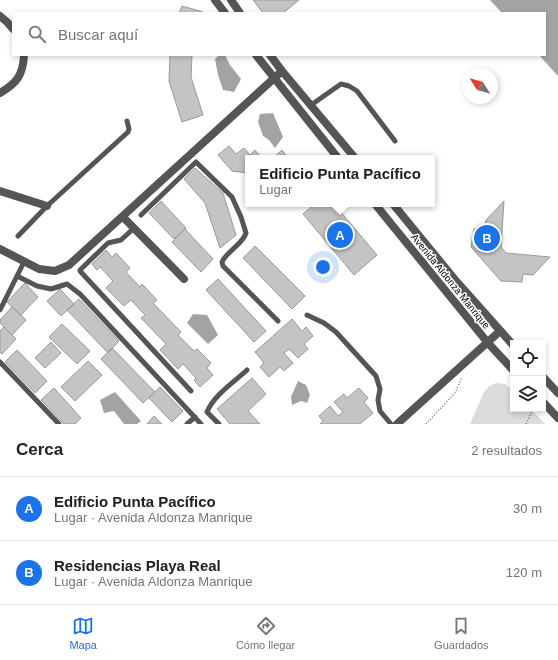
<!DOCTYPE html>
<html lang="es">
<head>
<meta charset="utf-8">
<style>
	body { margin:0; font-family:Arial,sans-serif; background:#f2f2f2; color:#202124 }
	.controls { position:absolute; right:12px; bottom:12px; display:grid; overflow:hidden; border-radius:0px; box-shadow:0 2px 6px #0003 }
	.controls button { width:36px; height:36px; display:grid; place-items:center; padding:0; border:0; border-bottom:1px solid #e0e0e0; background:#fff; color:#202124; font:20px sans-serif }
	.compass { position:absolute; left:462px; top:68px; width:36px; height:36px; border-radius:50%; background:#fff; box-shadow:0 2px 6px #0003; rotate:307deg }
	.you { position:absolute; left:323px; top:267px; width:14px; height:14px; margin:-10px; border:3px solid #fff; border-radius:50%; background:#1a73e8; box-shadow:0 0 0 6px #1a73e833 }
	.badge { display:grid; place-items:center; width:26px; height:26px; border-radius:50%; background:#1a73e8; color:#fff; font-size:13px; font-weight:700 }
	.pin { position:absolute; translate:-50% -50%; border:2px solid #fff; box-shadow:0 1px 4px #0006 }
	.popup { position:absolute; left:245px; top:155px; width:190px; height:52px; box-sizing:border-box; display:grid; place-content:center; border-radius:0px; background:#fff; filter:drop-shadow(0 1px 3px #0005); font-size:13px; white-space:nowrap; color:#757577 }
	.popup b { font-size:15px; color:#202124 }
	.popup::after { content:''; position:absolute; left:50%; top:100%; margin-left:-8px; border:8px solid transparent; border-top-color:#fff }
	.list { margin:0; padding:0; list-style:none }
	h2 { display:flex; justify-content:space-between; align-items:center; height:52px; margin:0; padding:0 16px; font-size:17px }
	h2 small { font-size:13px; font-weight:400; color:#757577 }
	.list li { display:grid; grid-template-columns:26px 1fr auto; gap:12px; align-items:center; box-sizing:border-box; height:64px; padding:0 16px; border-top:1px solid #e0e0e0 }
	.list b { display:block; font-size:15px; white-space:nowrap }
	.list p { margin:0; font-size:13px; white-space:nowrap; color:#757577 }
	.list em { font-size:13px; font-style:normal; color:#757577 }
	.icon { flex:none; width:22px; height:22px; fill:none; stroke:currentColor; stroke-width:2; stroke-linecap:round; stroke-linejoin:round }
	.map { position:relative; flex:none; width:558px; height:424px; overflow:hidden }
	.search { position:absolute; background:#fff; box-shadow:0 2px 6px #0003; left:12px; right:12px; top:12px; height:44px; display:flex; align-items:center; gap:10px; box-sizing:border-box; padding:0 14px; border-radius:0px; color:#757577; font-size:15px }
	.sheet { height:180px; background:#fff }
	nav { display:flex; justify-content:space-around; align-items:center; box-sizing:border-box; height:56px; border-top:1px solid #e0e0e0; background:#fff; font-size:11px; color:#757577 }
	nav a { display:grid; justify-items:center; gap:2px }
	nav .on { color:#1a73e8 }
	.map>svg:first-child { display:block }
	.green { fill:#dcdcdc }
	.water { fill:#a3a3a3 }
	.building { fill:#c4c4c4; stroke:#999 }
	.lines { fill:none; stroke-linecap:round; stroke-linejoin:round }
	.path { stroke:#777; stroke-width:1.5; stroke-dasharray:1 2; stroke-linecap:butt }
	.lane { stroke:#555; stroke-width:5 }
	.street { stroke:#555; stroke-width:8 }
	.labels { text-anchor:middle; stroke-width:3; stroke-linejoin:round; paint-order:stroke }
	.street-label { font-size:10px; fill:#000; stroke:#fff }
</style>
</head>
<body>
<div class="map">
<svg width="558" height="424" viewBox="0 0 558 424">
	<rect width="100%" height="100%" fill="#fff"/>
	<path class="green" d="M496 383 505 384 513 390V409H531L545 424H470L483 394 488 387Z"/>
	<path class="water" d="M490 0H558V76L539 55H545V13H502Z
		M219 55H225L230 65 241 79 234 92 223 90 218 75 215 59Z
		M273 113 283 137 275 148 269 140 263 136 258 122 260 114Z
		M193 314 207 315 218 335 208 344 187 323Z
		M298 381 306 385 310 395 307 403 301 401 292 405 291 397Z
		M115 392 141 421 137 424H124L114 411 104 413 100 400Z"/>
	<path class="building" d="M253 0H299L283 13H263Z
		M182 6 203 12 202 13H179Z
		M170 55H192L191 77 203 115 182 122 169 81Z
		M229 146 236 154 244 148 250 155 255 150 262 158H248V173L232 171 218 155Z
		M282 150 288 158H273Z
		M195 168 223 193 236 235 220 248 205 203 184 179Z
		M161 201 186 228 174 239 149 213Z
		M504 201 501 247 506 253 550 257 533 275 523 274 522 282 501 281 471 247 474 229H484L486 220Z
		M315 204H334L377 255 354 275 303 214Z
		M185 229 213 259 201 272 172 242Z
		M255 246 305 296 292 309 243 258Z
		M106 250 112 257 116 253 130 268 126 272 140 287 142 284 157 300 153 303 181 332 178 335 194 351 197 349 211 363 207 368 213 375 200 387 194 380 196 378 183 364 178 369 160 350 166 344 141 318 145 315 131 300 124 306 106 288 113 281 100 267 97 270 92 264Z
		M218 279 266 331 254 342 206 290Z
		M25 283 38 297 21 315 7 302Z
		M60 289 74 304 61 316 47 301Z
		M79 299 119 341 108 353 67 310Z
		M12 307 26 320 12 335 0 323V320Z
		M292 319 302 331 306 327 313 336 304 344 308 349 298 358 289 349 284 353 293 363 284 371 280 367 269 377 260 367 264 363 255 352Z
		M62 324 90 351 77 364 49 337Z
		M4 327 16 339 2 354 0 352V331Z
		M51 342 61 353 45 368 35 358Z
		M112 348 155 392 143 403 101 359Z
		M17 350 47 381 35 393 5 362Z
		M88 361 102 375 75 401 61 387Z
		M252 378 266 394 248 411 260 424H230L217 409Z
		M160 387 183 411 172 422 149 398Z
		M54 388 81 418 75 424H64L41 400Z
		M359 388 368 398 364 402 373 413 360 424H320L323 421 319 416 330 406 338 416 343 412 334 402 344 394 347 398Z
		M154 416 162 424H147Z"/>
	<g class="lines">
		<path class="path" d="M426 424 455 393 462 377
			M526 424 533 409"/>
		<path class="lane" d="M311 105 341 84 349 86 357 91 395 141
			M141 215 196 162 232 197 241 217 246 233C243 244 227 251 222 262L223 266 278 321
			M134 228 121 240 108 243 80 270V271L191 391
			M18 236 47 206 128 132 129 129 127 121
			M17 276 37 286 51 289 67 284 80 294 201 424
			M0 310 24 262
			M307 315 324 323 336 332 376 376 380 389 378 400 380 411 391 424
			M0 362 59 424
			M187 424 195 417
			M219 424 207 412C214 395 234 382 247 370"/>
		<path class="street" d="M215 0 225 13
			M231 0 240 13
			M0 16 7 22 13 29
			M256 55 338 158
			M270 55 282 71 355 158
			M0 93C17 83 23 75 24 55
			M0 191 47 206
			M375 204 488 343 513 370
			M393 204 456 281 513 345
			M123 217 184 279
			M0 249 39 269 55 271 69 265 282 71
			M543 377 558 393
			M543 402 558 418
			M397 424 500 331"/>
	</g>
	<g class="labels">
		<g class="street-label">
			<text transform="translate(451 281) rotate(51)" y="4">Avenida Aldonza Manrique</text>
		</g>
	</g>
</svg>
<div class="controls">
<button><svg class="icon" aria-label="locate" viewBox="0 0 24 24"><circle cx="12" cy="12" r="6"/><path d="M12 2v4M12 18v4M2 12h4M18 12h4"/></svg></button>
<button><svg class="icon" aria-label="layers" viewBox="0 0 24 24"><path d="M12 4l9 5-9 5-9-5zM3 14l9 5 9-5"/></svg></button>
</div>
<svg class="compass" viewBox="-18 -18 36 36"><path d="M0-13l5 13h-10z" fill="#e53935"/><path d="M0 13l5-13h-10z" fill="#757577"/></svg>
<div class="you"></div>
<div class="pin badge" style="left:340px;top:235px">A</div>
<div class="popup"><b>Edificio Punta Pacífico</b>Lugar</div>
<div class="pin badge" style="left:487px;top:238px">B</div>
<div class="search"><svg class="icon" aria-label="search" viewBox="0 0 24 24"><circle cx="10" cy="10" r="6"/><path d="M15 15l6 6"/></svg>Buscar aquí</div>
</div>
<section class="sheet">
<h2>Cerca<small>2 resultados</small></h2>
<ul class="list">
<li><span class="badge">A</span><div><b>Edificio Punta Pacífico</b><p>Lugar · Avenida Aldonza Manrique</p></div><em>30 m</em></li>
<li><span class="badge">B</span><div><b>Residencias Playa Real</b><p>Lugar · Avenida Aldonza Manrique</p></div><em>120 m</em></li>
</ul>
</section>
<nav>
<a class="on"><svg class="icon" aria-label="map" viewBox="0 0 24 24"><path d="M3 6l6-2 6 2 6-2v14l-6 2-6-2-6 2zM9 4v14M15 6v14"/></svg>Mapa</a>
<a><svg class="icon" aria-label="directions" viewBox="0 0 24 24"><path d="M12 3l9 9-9 9-9-9zM9 14v-3h6M13 9l2 2-2 2"/></svg>Cómo llegar</a>
<a><svg class="icon" aria-label="saved" viewBox="0 0 24 24"><path d="M7 4h10v16l-5-4-5 4z"/></svg>Guardados</a>
</nav>
</body>
</html>
